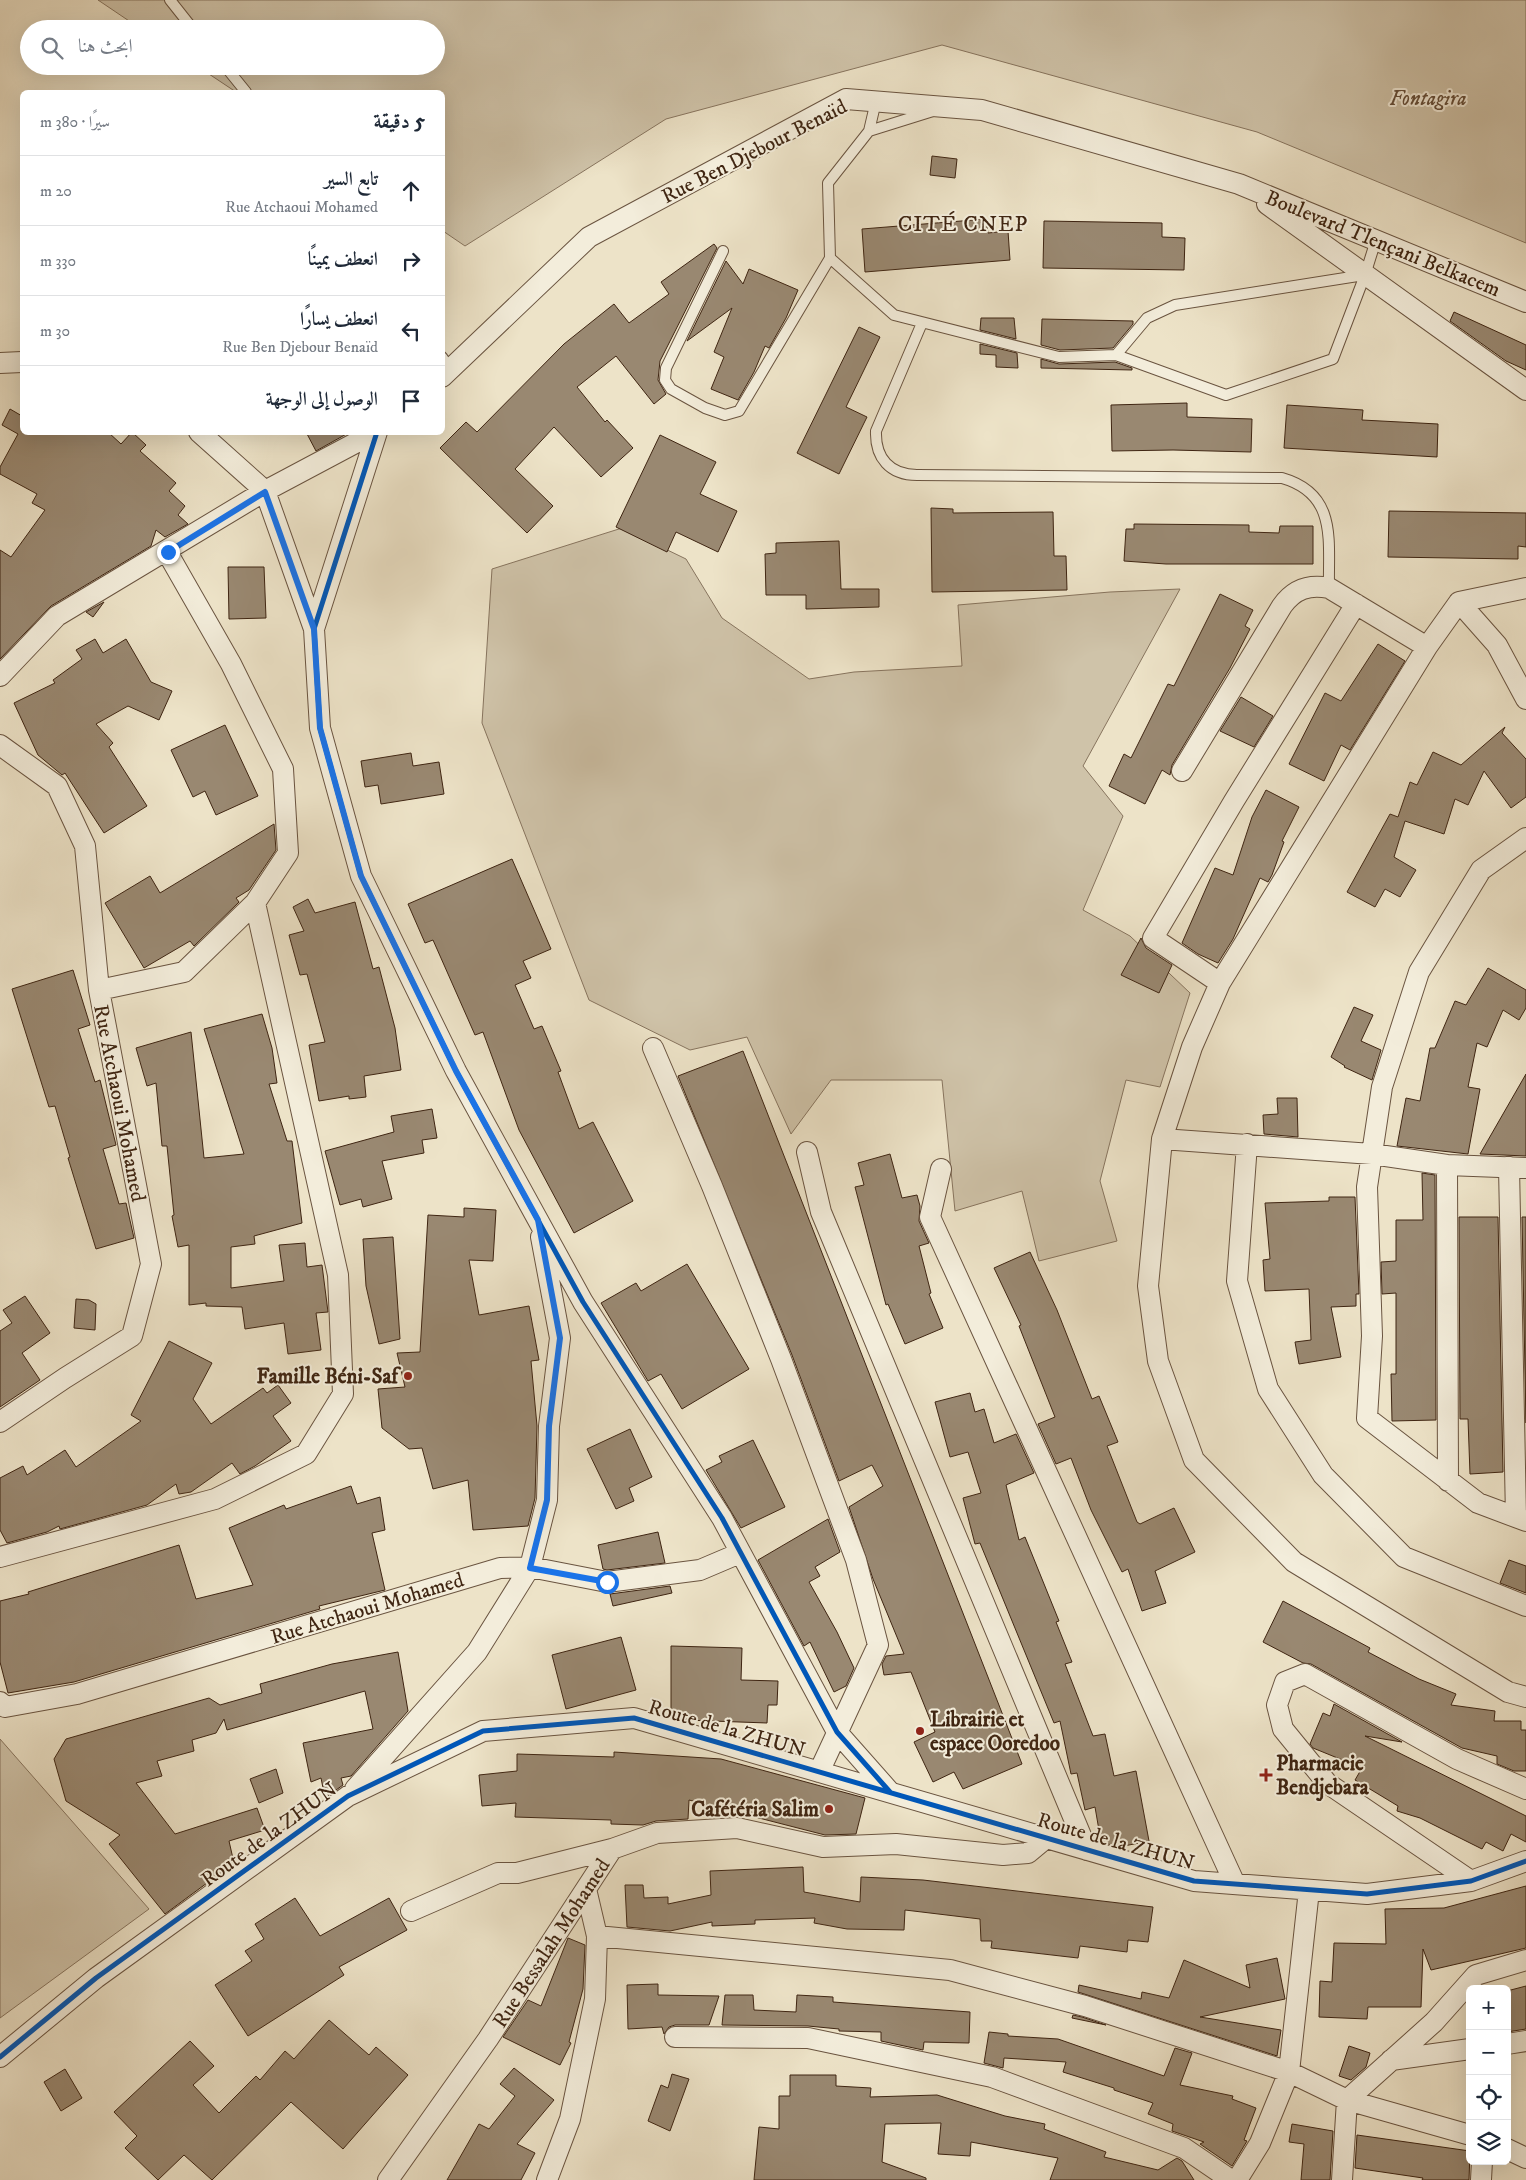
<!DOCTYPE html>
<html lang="ar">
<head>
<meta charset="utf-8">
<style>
	body { margin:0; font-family:"IM FELL DW Pica",Amiri,serif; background:#f2f2f3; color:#1f2937; direction:rtl }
	.controls { position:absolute; right:15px; bottom:15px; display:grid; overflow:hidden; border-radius:8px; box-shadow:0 5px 20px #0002 }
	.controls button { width:45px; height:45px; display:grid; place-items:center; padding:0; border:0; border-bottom:1px solid #e0e1e3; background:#fff; color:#1f2937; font:25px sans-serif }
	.stop { position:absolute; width:15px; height:15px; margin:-11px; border:4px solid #1a73e8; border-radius:50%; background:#fff }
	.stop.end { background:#1a73e8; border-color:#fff; box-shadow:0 1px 5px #0008 }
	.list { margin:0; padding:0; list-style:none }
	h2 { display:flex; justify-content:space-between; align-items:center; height:65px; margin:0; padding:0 20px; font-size:21px }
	h2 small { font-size:16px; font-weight:400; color:#747a83 }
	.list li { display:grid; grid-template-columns:32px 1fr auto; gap:15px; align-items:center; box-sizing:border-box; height:70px; padding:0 20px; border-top:1px solid #e0e1e3 }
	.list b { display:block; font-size:19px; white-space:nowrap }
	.list p { margin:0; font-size:16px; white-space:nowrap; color:#747a83 }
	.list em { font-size:16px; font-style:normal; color:#747a83 }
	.icon { flex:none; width:28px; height:28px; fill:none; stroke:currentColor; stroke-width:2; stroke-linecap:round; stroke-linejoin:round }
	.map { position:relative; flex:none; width:1526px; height:2180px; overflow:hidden; direction:ltr }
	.search { position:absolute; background:#fff; box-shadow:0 5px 20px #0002; left:20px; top:20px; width:425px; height:55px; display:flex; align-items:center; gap:12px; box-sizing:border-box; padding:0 18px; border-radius:28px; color:#747a83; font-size:19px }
	.panel { position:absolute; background:#fff; box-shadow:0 5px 20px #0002; left:20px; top:90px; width:425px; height:345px; border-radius:8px; direction:rtl }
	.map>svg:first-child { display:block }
	.green { fill:#cfc3a9; stroke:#87745e }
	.building { fill:#998871; stroke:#3f2512 }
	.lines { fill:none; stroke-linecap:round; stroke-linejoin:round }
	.service-casing { stroke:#6a5440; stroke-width:12 }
	.minor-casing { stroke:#6a5440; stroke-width:22 }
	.service { stroke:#f3eddb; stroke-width:10 }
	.minor { stroke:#f3eddb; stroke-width:20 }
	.cycleway-casing { stroke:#f3eddb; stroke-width:8 }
	.cycleway { stroke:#0057b8; stroke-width:5 }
	.route { stroke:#1a73e8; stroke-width:6 }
	.poi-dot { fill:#8f2418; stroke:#f3eddb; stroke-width:2 }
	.labels { text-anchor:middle; stroke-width:4; stroke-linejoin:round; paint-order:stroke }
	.park-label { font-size:21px; font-style:italic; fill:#634c38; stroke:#f3eddb }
	.street-label { font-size:21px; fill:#3f2512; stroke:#f3eddb }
	.poi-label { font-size:21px; font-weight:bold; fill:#3f2512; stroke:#f3eddb; text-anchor:end }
	.neighbourhood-label { font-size:22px; letter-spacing:1px; fill:#3f2512; stroke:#f3eddb }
</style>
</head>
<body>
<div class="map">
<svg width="1526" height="2180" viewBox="0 0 1526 2180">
	<rect width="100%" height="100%" fill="#ede3c8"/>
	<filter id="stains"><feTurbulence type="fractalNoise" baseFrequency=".004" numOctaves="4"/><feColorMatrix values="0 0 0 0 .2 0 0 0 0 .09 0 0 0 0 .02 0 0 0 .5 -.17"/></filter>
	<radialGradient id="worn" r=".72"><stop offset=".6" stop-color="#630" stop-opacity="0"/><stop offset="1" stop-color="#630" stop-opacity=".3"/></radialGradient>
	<path class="green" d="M98 0H1526V243L1257 132 942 45 666 119 465 246 443 231 442 92H236L197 66H436V29H141Z
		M622 528 686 559 722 618 809 679 854 672 962 666 958 605 1110 592 1180 589 1083 766 1123 816 1083 910 1130 936 1190 993 1160 1087 1126 1080 1100 1181 1117 1241 1039 1261 1022 1191 955 1211 942 1080H831L791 1134 747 1037 690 1050 589 1000 482 723 492 569Z
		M0 1739 149 1909 0 2018Z"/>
	<path class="building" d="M932 156 957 159 955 178 930 175Z
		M986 219 988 233 1008 231 1010 260 865 272 862 229Z
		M1044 221 1162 223V237L1185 238 1184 270 1043 268Z
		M714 244 717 248 660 361 658 380 666 394 654 404 616 356 577 387 605 422 607 420 633 448 601 477 554 427 515 469 553 506 527 533 440 448 466 422 477 432 564 344 614 304 629 323 669 294 661 282Z
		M726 261 743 284 749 269 798 290 786 318 769 348 765 346 754 372 738 400 711 389 724 357 714 352 732 308 687 341Z
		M1454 312 1526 345V370L1506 361 1450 321Z
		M981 318H1014L1016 339 980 330Z
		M1042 319 1133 321V324L1113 348 1060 350 1041 345Z
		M859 327 880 337 846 407 867 417 839 474 797 453Z
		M980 344 1017 353 1018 368 996 367V355L980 354Z
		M1041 359 1059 364 1115 362 1132 368V370L1041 368Z
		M1187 403V417L1252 419 1251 452 1173 450 1112 451 1111 405Z
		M1287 405 1363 410 1362 420 1438 424 1437 457 1284 448Z
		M10 409 22 416V432H108L121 444 132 432 146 445 140 451 176 483 169 491 185 506 178 515 188 524 165 537 156 530 151 546 51 606 0 659V550L11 557 45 510 32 503 37 494 0 474V467L18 434 2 425Z
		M306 432H350L316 451Z
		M660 435 716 462 700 494 737 511 718 552 676 532 667 552 616 527Z
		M931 508 953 509V513L1053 512 1054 556H1066L1067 590 932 592Z
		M1389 511 1526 513V547L1518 546V559L1388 557Z
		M1134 524 1249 525V532L1279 533 1280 526H1313V564H1166L1124 561 1126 529H1134Z
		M839 541 841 589H879V607L806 609V595H766L765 554 776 553V543Z
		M228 567H264L266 618 229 619Z
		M1220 594 1253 610 1245 626 1250 629 1230 668 1172 765 1170 775 1162 770 1145 804 1109 786 1124 754 1131 758 1168 684 1174 686Z
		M104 602 93 617 86 612Z
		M95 639 103 653 126 639 151 682 172 691 159 720 128 706 96 724 113 743 109 747 147 806 104 833 65 773 62 775 38 755 14 703 55 683 53 680 82 659 76 650Z
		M1378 644 1405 661 1350 750 1341 745 1324 781 1289 764 1325 693 1341 701Z
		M1241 697 1273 716 1254 747 1220 731Z
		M225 725 258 796 216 815 205 791 193 797 171 750Z
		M1505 727 1502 733 1526 759V797L1511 808 1484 771 1468 805 1455 799 1444 834 1405 821 1394 857 1416 870 1400 897 1385 889 1375 907 1347 892 1390 814 1398 817 1410 782 1417 785 1433 752 1461 765Z
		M411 753 413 766 439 762 444 794 381 804 378 785 365 787 361 761Z
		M1266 790 1299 807 1282 841 1284 842 1272 875 1268 882 1260 878 1233 939 1218 963 1198 954 1182 943 1215 868 1233 875 1252 817Z
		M274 824 276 850 249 890 236 898 239 902 194 946 190 941 144 968 105 903 150 876 160 893Z
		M512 859 551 949 523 961 531 978 515 985 534 1029 542 1026 561 1071 558 1072 579 1129 593 1122 633 1201 574 1233 519 1130 483 1032 475 1035 433 940 425 943 408 904Z
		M308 899 315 913 355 902 373 969 379 967 395 1028 401 1070 364 1076 366 1097 349 1099V1096L319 1101 309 1045 325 1042 307 974 300 975 289 935 304 931 293 907Z
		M1141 938 1146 948 1172 965 1159 993 1121 975Z
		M1488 968 1526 990V1008L1519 1020 1503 1010 1487 1047 1477 1043 1468 1087 1480 1089 1468 1154 1397 1146 1406 1098 1420 1101 1430 1048H1435L1455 1001 1466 1005Z
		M73 970 90 1025 78 1029 95 1082 100 1080 116 1145 103 1149 119 1204 126 1203 134 1238 96 1249 68 1158 70 1157 55 1106 49 1107 12 989Z
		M1354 1007 1373 1015 1361 1041 1381 1050 1372 1080 1344 1067 1345 1066 1331 1057Z
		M262 1014 272 1048 277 1083 269 1084 287 1141H292L302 1223 254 1236 255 1244 231 1247V1288L284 1281 279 1245 305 1243 307 1267 322 1265 328 1312 316 1313 321 1350 288 1354 284 1323 245 1329 242 1307 206 1306V1303L189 1305V1245L178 1247 172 1216 174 1215 167 1146H162L156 1083 147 1086 136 1048 191 1032 204 1158 244 1154 204 1029Z
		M743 1051 1022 1764 963 1789 954 1772 933 1782 914 1742 935 1732 911 1672 884 1675 882 1664 886 1656 904 1654 873 1579 849 1507 883 1486 872 1465 839 1481 792 1355 678 1076Z
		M1526 1074V1156L1480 1154Z
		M1277 1098H1297L1298 1137 1264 1134 1263 1115 1278 1114Z
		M432 1109 437 1138 422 1140 424 1153 382 1161 392 1199 363 1207 361 1199 340 1205 325 1151 394 1132 391 1116Z
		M890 1154 902 1198 917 1195 920 1206 919 1221 929 1243 919 1246 931 1293 929 1294 943 1328 905 1344 888 1304 886 1305 855 1187 864 1185 858 1163Z
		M1422 1173 1435 1175 1436 1420 1392 1421 1391 1374H1396V1293L1382 1294 1381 1262 1396 1261V1220H1423Z
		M1329 1197H1355L1359 1294H1356V1306L1331 1307 1341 1357 1299 1364 1295 1342 1311 1340 1309 1289 1265 1291 1263 1260 1270 1259 1265 1203 1329 1201Z
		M464 1208 496 1210 493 1261 469 1260 479 1315 529 1306 539 1360 531 1361 537 1426 535 1498 528 1526 473 1530 468 1480 433 1489 422 1448 409 1449 382 1428 378 1389 405 1387 397 1353 420 1352 428 1215 464 1217Z
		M1459 1217H1498L1503 1472 1470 1474 1468 1419H1460Z
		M1522 1217H1526V1423Z
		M393 1237 400 1339 379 1344 366 1286 363 1239Z
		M1030 1252 1057 1310 1092 1399 1099 1396 1118 1442 1107 1446 1137 1522 1140 1524 1174 1508 1195 1552 1155 1571 1166 1603 1142 1611 1128 1569 1122 1572 1091 1510 1071 1458 1056 1464 1038 1424 1055 1417 1019 1326 1021 1325 994 1268Z
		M687 1264 749 1369 682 1409 661 1374 648 1381 601 1303 636 1283 641 1291Z
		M25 1296 50 1333 22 1353 40 1380 0 1407V1331L12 1323 3 1310Z
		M76 1299 89 1300 96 1304 95 1330 74 1328Z
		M169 1341 212 1363 193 1399 211 1424 263 1388 267 1393 278 1385 291 1403 273 1416 291 1441 255 1466 240 1474 232 1463 191 1492 179 1494 176 1484 147 1505 60 1529 59 1526 47 1532 7 1543 0 1530V1478L23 1466 27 1475 65 1450 76 1467 141 1421 131 1415Z
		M970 1393 975 1412 984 1409 994 1443 1016 1434 1034 1473 1006 1485 1019 1540 1025 1537 1059 1621 1056 1622 1072 1662 1065 1664 1093 1736 1105 1734 1114 1776 1136 1771 1149 1841 1119 1847 1101 1842 1095 1807 1085 1810 1077 1773 1071 1774 1060 1721 1054 1723 980 1543 975 1544 963 1498 981 1493 968 1452 950 1457 935 1402Z
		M630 1429 652 1477 629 1488 634 1501 616 1509 587 1449Z
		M753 1440 785 1507 741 1528 706 1470 722 1462 719 1456Z
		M351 1486 357 1504 380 1497 385 1530 372 1533 385 1590 319 1606 320 1609 74 1682 8 1693 0 1662V1601L29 1594 28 1592 179 1545 196 1599 253 1585 229 1528 284 1505 286 1509Z
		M828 1519 840 1552 815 1567 820 1576 809 1582 837 1632 854 1668 846 1686 834 1692 810 1642 804 1646 758 1560Z
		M658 1532 665 1563 607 1570 603 1569 598 1545Z
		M1509 1560 1526 1566V1593L1500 1583Z
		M670 1586 672 1593 613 1606 610 1594Z
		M1283 1601 1370 1648 1368 1652 1419 1679 1456 1694 1451 1705 1495 1711 1494 1721H1521V1730H1526V1771H1514L1497 1764V1756L1462 1748 1311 1664 1303 1663 1263 1642Z
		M621 1637 636 1690 566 1709 552 1655Z
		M671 1646 742 1648 741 1680 778 1681 777 1705H768L767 1723 685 1720 671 1716Z
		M398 1652 408 1711 351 1776 341 1778 343 1785 325 1798 321 1778 311 1782 303 1743 373 1729 365 1691 227 1730 224 1719 216 1733 192 1740 194 1751 157 1761 162 1776 136 1783 175 1834 257 1808 265 1830 229 1841 234 1863 225 1866 226 1869 165 1914 109 1844 120 1835 66 1801 54 1759 66 1739 209 1698 220 1705 262 1693 260 1684 332 1664Z
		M1334 1704 1402 1742 1365 1736 1526 1816V1842L1511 1834 1503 1851 1486 1842 1482 1849 1420 1818 1397 1811 1398 1806 1355 1780 1362 1768 1313 1748 1310 1744 1323 1713 1330 1716Z
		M614 1752 721 1759 865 1798 856 1834 825 1835 689 1800 688 1819 656 1821 643 1825 611 1824V1820L515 1817 516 1803 482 1806 479 1775 517 1771V1754L614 1757Z
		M276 1769 283 1793 259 1803 250 1779Z
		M803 1867 804 1892 860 1902 861 1877 923 1880 1153 1907 1148 1942 1128 1940 1127 1952 1080 1946 1078 1958 991 1948 992 1941H981L980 1919 905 1910 904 1930 847 1929 814 1923 815 1918 755 1920V1924L712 1926V1922L670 1931 627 1927 625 1885H643L644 1898 668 1897V1904L711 1895 710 1871Z
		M1526 1886V1948L1431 1970 1423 1949 1421 2007H1368L1367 2019 1319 2017 1320 1981 1332 1982 1334 1943 1386 1944 1385 1909 1444 1908Z
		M295 1898 320 1936 389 1898 407 1930 339 1967 344 1975 248 2036 215 1985 252 1961 245 1951 264 1939 255 1924Z
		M568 1938 585 1945 583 1989 569 2042 571 2043 560 2065 503 2037 528 2000 541 2006Z
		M1277 1958 1285 1999 1200 2017 1281 2030 1277 2056 1078 1992 1079 1985 1141 1999 1142 1992 1169 1998 1184 1960 1250 1988 1246 1965Z
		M658 1984V1995L719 1996 709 2025H675L669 2027 664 2034 662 2027 628 2029 627 1985Z
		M1526 1986V2029L1507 2032V1991Z
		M725 1995H753L754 2010 796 2012 797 1995 833 1997V2002L970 2012 969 2043 924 2042 923 2050 881 2041V2032L839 2031V2029L808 2026 722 2025Z
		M1073 2015 1082 2017 1106 2025 1072 2018Z
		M329 2020 369 2055 376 2047 408 2075 343 2149 291 2102 212 2180 184 2155 158 2180 125 2148 137 2136 114 2112 190 2041 214 2066 193 2085 219 2113 256 2076 260 2080 285 2051 294 2059Z
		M989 2032 1008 2034V2036L1058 2039 1164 2076 1175 2048 1192 2053 1180 2085 1233 2096 1232 2099 1256 2108 1244 2140 1247 2141 1232 2166 1200 2144 1204 2142 1172 2131 1173 2124 1148 2114 1153 2103 1114 2090V2088L1063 2072 1066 2062 1004 2058 1003 2068 984 2063Z
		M1349 2046 1370 2053 1366 2067 1351 2080 1339 2076Z
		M514 2068 554 2100 517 2144 535 2153 521 2180H447L479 2124 489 2129 515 2096 500 2084Z
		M65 2069 82 2098 61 2111 44 2082Z
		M672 2074 689 2079 670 2131 648 2121 661 2085 668 2088Z
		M790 2075H836V2086L871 2088 870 2097 937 2095 1005 2116 1045 2124 1044 2129 1106 2152 1104 2157 1158 2170 1177 2158 1182 2161 1194 2180H1050L1058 2158 971 2142 970 2156 938 2154 941 2123 885 2124 882 2162 926 2178V2180H754L759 2127 779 2129V2096H790Z
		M1292 2124 1333 2131 1330 2180H1301L1304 2144 1289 2142Z
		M1357 2135 1470 2151 1469 2180H1422L1423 2178 1355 2168Z"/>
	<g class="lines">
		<defs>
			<path id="service" d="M170 0 193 29
				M225 66 246 92
				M933 111 869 131 828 183 830 258 894 315 1059 357 1116 355
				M869 131 876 101
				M723 251 666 368 665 380 671 389 705 408 725 415 739 411 830 258
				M1364 275 1175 305 1147 318 1116 355 1226 395 1333 359 1365 275 1376 240
				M922 323 876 431C875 458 890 475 917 475L1282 478C1338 494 1328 541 1329 588
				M442 357 451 370"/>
			<path id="minor" d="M1267 204 1526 390
				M0 363 22 362
				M442 377 589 237 846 99 982 110 1239 184 1526 302
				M199 432 265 491 314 629
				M377 432 314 629 320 728 361 876 456 1071 583 1302 722 1518 837 1732 890 1792
				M1526 588 1459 602 1427 647 1220 983 1192 1047 1162 1139 1148 1286 1158 1361 1194 1460 1294 1562 1508 1692 1526 1697
				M1459 602 1497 645 1526 699
				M0 676 57 616 265 491 376 432
				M0 745 57 786 85 846 99 990 151 1264 132 1336 65 1378 0 1422
				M1182 771 1282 606C1294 589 1309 584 1329 588L1427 647
				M1526 838 1481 870 1419 972 1382 1087 1367 1187 1372 1336 1367 1418 1478 1503 1526 1521
				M1220 983 1153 938 1234 801 1356 604
				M99 990 184 972 255 903 288 853 283 769 231 664 167 552
				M653 1048 712 1186 781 1359 856 1560 878 1645 819 1772
				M1162 1139 1372 1154 1447 1165 1526 1168
				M1247 1144 1237 1281 1268 1389 1323 1475 1404 1557 1526 1606
				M807 1152 821 1212 1087 1850
				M1447 1165 1448 1481
				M1509 1167 1516 1517
				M941 1169 930 1217 1235 1884
				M0 1557 215 1499 306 1454 343 1394 338 1275 255 903
				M0 1702 5 1707 77 1694 500 1568 530 1567 607 1582 700 1570 740 1553
				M355 1789 477 1652 530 1567 547 1500 549 1426 560 1338 541 1237
				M1471 1881 1327 1783 1283 1729 1277 1705 1285 1682 1305 1674 1457 1759 1526 1789
				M411 1911 498 1873H517L612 1849
				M597 1936 950 1970 1085 2006 1289 2072 1347 2100 1470 2135
				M675 2037 808 2038 992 2077 1184 2148 1231 2180
				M1507 2044 1526 2041
				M0 2057 96 1978 348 1796 483 1731 634 1718 1194 1881 1367 1894 1471 1881 1526 1861
				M1391 2060 1470 2049
				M1507 2149 1526 2158
				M388 2180 488 2039 612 1849 657 1833 737 1828 823 1847 896 1844 1003 1855 1028 1853 1046 1838
				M547 2180 570 2119 595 1999 597 1936 586 1889
				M1237 2180 1260 2143 1289 2072 1309 1890
				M1342 2180 1347 2100 1434 2022 1476 1975 1526 1960
				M1481 2180 1482 2161"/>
		</defs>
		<use href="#service" class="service-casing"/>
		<use href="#minor" class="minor-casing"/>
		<use href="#service" class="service"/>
		<use href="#minor" class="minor"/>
		<defs>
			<path id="cycleway" d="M377 432 314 629 320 728 361 876 456 1071 583 1302 722 1518 837 1732 890 1792
				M0 2057 96 1978 348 1796 483 1731 634 1718 1194 1881 1367 1894 1471 1881 1526 1861"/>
		</defs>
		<use href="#cycleway" class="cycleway-casing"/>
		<use href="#cycleway" class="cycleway"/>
	</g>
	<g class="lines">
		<path class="route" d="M168 552 265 492 314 629 320 728 361 876 456 1071 538 1220 560 1338 549 1426 547 1500 530 1568 607 1582"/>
	</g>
	<g class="poi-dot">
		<circle cx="408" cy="1376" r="5"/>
		<circle cx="920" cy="1731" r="5"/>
		<path d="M1263.5 1767.5h5v5h5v5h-5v5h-5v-5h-5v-5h5z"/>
		<circle cx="829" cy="1809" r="5"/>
	</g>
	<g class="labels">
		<g class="park-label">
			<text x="1428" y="105">Fontagira</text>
		</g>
		<g class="street-label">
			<text transform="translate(754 151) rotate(-27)" y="7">Rue Ben Djebour Benaïd</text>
			<text transform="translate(1383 243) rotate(22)" y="7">Boulevard Tlençani Belkacem</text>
			<text transform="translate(120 1103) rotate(79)" y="7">Rue Atchaoui Mohamed</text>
			<text transform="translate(367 1608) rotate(-17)" y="7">Rue Atchaoui Mohamed</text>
			<text transform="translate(727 1728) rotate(16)" y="7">Route de la ZHUN</text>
			<text transform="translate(269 1834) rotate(-36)" y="7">Route de la ZHUN</text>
			<text transform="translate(1116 1841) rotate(16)" y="7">Route de la ZHUN</text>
			<text transform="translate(551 1943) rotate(-57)" y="7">Rue Bessalah Mohamed</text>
		</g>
		<g class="poi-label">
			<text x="398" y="1383">Famille Béni-Saf</text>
			<text x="930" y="1726" text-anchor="start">Librairie et<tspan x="930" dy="24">espace Ooredoo</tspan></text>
			<text x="1276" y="1770" text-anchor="start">Pharmacie<tspan x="1276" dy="24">Bendjebara</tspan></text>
			<text x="819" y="1816">Cafétéria Salim</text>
		</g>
		<g class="neighbourhood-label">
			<text x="963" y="231">CITÉ CNEP</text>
		</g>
	</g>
	<rect width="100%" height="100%" filter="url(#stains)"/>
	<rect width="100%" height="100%" fill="url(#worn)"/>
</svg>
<div class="controls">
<button>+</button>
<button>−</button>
<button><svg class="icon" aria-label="locate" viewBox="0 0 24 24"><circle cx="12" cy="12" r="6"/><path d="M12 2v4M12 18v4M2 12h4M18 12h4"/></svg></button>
<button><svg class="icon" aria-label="layers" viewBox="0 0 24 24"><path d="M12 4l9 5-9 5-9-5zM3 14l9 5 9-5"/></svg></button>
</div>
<div class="stop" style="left:607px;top:1582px"></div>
<div class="stop end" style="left:168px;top:552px"></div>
<div class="search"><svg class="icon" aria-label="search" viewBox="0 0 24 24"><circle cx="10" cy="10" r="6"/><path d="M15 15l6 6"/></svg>ابحث هنا</div>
<section class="panel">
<h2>5 دقيقة<small>سيرًا · 380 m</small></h2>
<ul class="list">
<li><svg class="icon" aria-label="ahead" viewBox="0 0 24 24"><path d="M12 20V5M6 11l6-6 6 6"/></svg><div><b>تابع السير</b><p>Rue Atchaoui Mohamed</p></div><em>20 m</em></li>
<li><svg class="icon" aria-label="right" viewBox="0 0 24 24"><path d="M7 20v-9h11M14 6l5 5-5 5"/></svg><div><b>انعطف يمينًا</b></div><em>330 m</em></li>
<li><svg class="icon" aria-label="left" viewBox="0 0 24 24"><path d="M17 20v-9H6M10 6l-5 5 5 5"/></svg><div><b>انعطف يسارًا</b><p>Rue Ben Djebour Benaïd</p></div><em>30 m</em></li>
<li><svg class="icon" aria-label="arrive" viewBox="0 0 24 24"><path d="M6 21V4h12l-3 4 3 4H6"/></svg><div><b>الوصول إلى الوجهة</b></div></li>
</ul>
</section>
</div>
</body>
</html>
